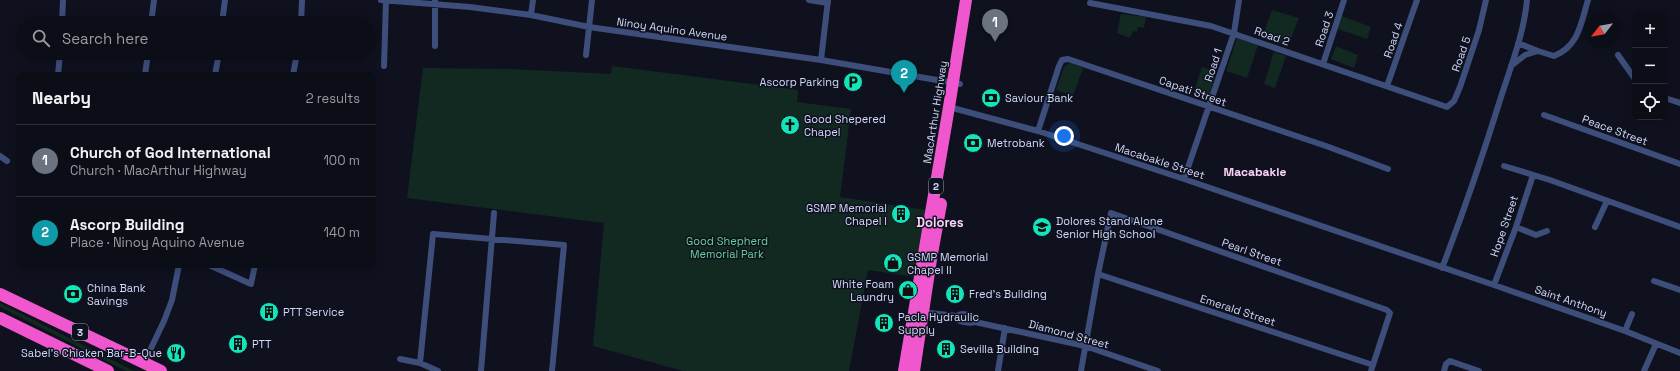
<!DOCTYPE html>
<html lang="en">
<head>
<meta charset="utf-8">
<style>
	body { margin:0; font-family:"Space Grotesk",sans-serif; background:#141620; color:#f1f3f6 }
	.controls { position:absolute; right:12px; top:12px; display:grid; overflow:hidden; border-radius:8px; box-shadow:0 2px 10px #0003 }
	.controls button { width:36px; height:36px; display:grid; place-items:center; padding:0; border:0; border-bottom:1px solid #2b2d36; background:#0b0d17; color:#f1f3f6; font:20px sans-serif }
	.compass { position:absolute; left:1584px; top:12px; width:36px; height:36px; border-radius:50%; background:#0b0d17; box-shadow:0 2px 10px #0003; rotate:239deg }
	.you { position:absolute; left:1064px; top:136px; width:14px; height:14px; margin:-10px; border:3px solid #fff; border-radius:50%; background:#1a73e8; box-shadow:0 0 0 6px #1a73e833 }
	.badge { display:grid; place-items:center; width:26px; height:26px; border-radius:50%; background:#7c3aed; color:#fff; font-size:13px; font-weight:700 }
	.pin { position:absolute; translate:-50% -33px; filter:drop-shadow(0 1px 2px #0008) }
	.pin::after { content:''; position:absolute; top:21px; width:14px; height:12px; background:inherit; clip-path:polygon(0 0,100% 0,50% 100%) }
	.list { margin:0; padding:0; list-style:none }
	h2 { display:flex; justify-content:space-between; align-items:center; height:52px; margin:0; padding:0 16px; font-size:17px }
	h2 small { font-size:13px; font-weight:400; color:#9a9ca1 }
	.list li { display:grid; grid-template-columns:26px 1fr auto; gap:12px; align-items:center; box-sizing:border-box; height:72px; padding:0 16px; border-top:1px solid #2b2d36 }
	.list b { display:block; font-size:15px; white-space:nowrap }
	.list p { margin:0; font-size:13px; white-space:nowrap; color:#9a9ca1 }
	.list em { font-size:13px; font-style:normal; color:#9a9ca1 }
	.icon { flex:none; width:22px; height:22px; fill:none; stroke:currentColor; stroke-width:2; stroke-linecap:round; stroke-linejoin:round }
	.map { position:relative; flex:none; width:1680px; height:371px; overflow:hidden }
	.search { position:absolute; background:#0b0d17; box-shadow:0 2px 10px #0003; left:16px; top:16px; width:360px; height:44px; display:flex; align-items:center; gap:10px; box-sizing:border-box; padding:0 14px; border-radius:22px; color:#9a9ca1; font-size:15px }
	.panel { position:absolute; background:#0b0d17; box-shadow:0 2px 10px #0003; left:16px; top:72px; width:360px; height:196px; border-radius:8px }
	.map>svg:first-child { display:block }
	.green { fill:#122921 }
	.lines { fill:none; stroke-linecap:round; stroke-linejoin:round }
	.street { stroke:#3e4e7a; stroke-width:6 }
	.highway { stroke:#f057ce; stroke-width:12 }
	.labels { text-anchor:middle; stroke-width:3; stroke-linejoin:round; paint-order:stroke }
	.shield { fill:#0f111f; stroke:#979db9; stroke-width:1 }
	.shield-label { font-size:10px; font-weight:bold; fill:#d1d9fb }
	.street-label { font-size:11px; fill:#d1d9fb; stroke:#0f111f }
	.poi-label { font-size:11px; fill:#d1d9fb; stroke:#0f111f; text-anchor:start }
	.park-label { font-size:11px; fill:#64d496; stroke:#0f111f }
	.neighbourhood-label { font-size:12px; font-weight:bold; fill:#fbd3f9; stroke:#0f111f }
	.quarter-label { font-size:13px; font-weight:bold; fill:#fbd3f9; stroke:#0f111f }
</style>
</head>
<body>
<div class="map">
<svg width="1680" height="371" viewBox="0 0 1680 371">
	<rect width="100%" height="100%" fill="#0f111f"/>
	<path class="green" d="M1272 10 1299 18 1288 46 1262 38Z
		M1121 14 1146 17 1144 28 1138 27 1137 32 1133 31 1132 35H1130V38L1117 33Z
		M1342 16 1371 27 1367 39 1338 29Z
		M1237 38 1258 45 1247 78 1226 71Z
		M1336 46 1358 55 1354 68 1331 59Z
		M1274 52 1286 56 1275 88 1264 84Z
		M1070 63 1083 68 1073 96 1056 90 1064 67Z
		M612 66 798 90 797 102 851 109 840 197 926 210 915 277 868 270 849 371H683L593 346 604 223 407 198 423 68 510 69 611 74Z
		M1202 67 1216 72 1210 94 1205 98 1193 94Z
		M0 303 134 371H126L0 307Z"/>
	<g class="lines">
		<path class="street" d="M381 0 470 7 531 15 589 27 821 60 960 84
			M809 0 828 3
			M1090 3 1211 26 1447 107 1454 101 1460 87 1479 30 1486 0
			M531 15 533 0
			M62 23 63 0
			M151 23 154 0
			M222 23 225 0
			M301 23 302 0
			M1518 43 1538 51
			M435 46V0
			M586 55 592 0
			M1618 55 1635 79
			M821 60 828 0
			M1323 64 1344 0
			M384 66 386 0
			M1511 66 1525 55 1538 51 1554 56C1579 46 1581 23 1588 0
			M58 75 60 53
			M145 75 148 53
			M215 75 219 53
			M293 75 297 53
			M1387 86 1417 0
			M1665 98 1680 103
			M949 107 1038 131 1184 179 1494 285 1625 331 1680 353
			M1544 115 1680 164
			M1038 131 1059 66 1062 60 1068 59 1326 146 1388 169
			M0 156 7 161
			M1504 166 1550 180 1680 227
			M1184 179 1234 33 1239 0
			M1516 227 1536 235 1547 231
			M1595 227 1607 201
			M209 265 251 284 255 265
			M1442 268C1464 211 1483 155 1501 97 1511 66 1524 33 1527 0
			M1098 274 1373 365
			M1654 281 1680 290
			M1494 285 1516 227 1533 175
			M921 312 957 316C962 313 966 314 972 316L975 322
			M957 316 960 321C965 322 969 324 975 322L1085 346 1158 371
			M1625 331 1632 314
			M400 359 420 363 438 371
			M144 363 164 321 172 300 179 265
			M420 363 433 234 564 245 552 371
			M481 371 494 213
			M998 371 1005 328
			M1081 371 1098 274 1111 213 1387 310 1390 313 1371 371
			M1444 371 1446 364 1450 361 1479 371
			M1644 371 1656 344"/>
		<path class="highway" d="M0 294 161 371
			M0 318 108 371
			M904 371 949 107 966 0
			M914 371 931 259 941 204"/>
	</g>
	<defs>
		<symbol id="parking-disc" viewBox="-11 -11 22 22"><circle r="9.5" fill="#14e4ba" stroke="#0f111f"/><path d="M-3.5-5.5H1a3.5 3.5 0 0 1 0 7H-1V5.5H-3.5ZM-1-3.4V-.6H.8a1.4 1.4 0 0 0 0-2.8Z" fill="#111"/></symbol>
		<symbol id="bank-disc" viewBox="-11 -11 22 22"><circle r="9.5" fill="#14e4ba" stroke="#0f111f"/><path d="M-6-4H6V4H-6ZM0-2.3a2.3 2.3 0 1 0 0 4.6a2.3 2.3 0 1 0 0-4.6Z" fill="#111"/></symbol>
		<symbol id="church-disc" viewBox="-11 -11 22 22"><circle r="9.5" fill="#14e4ba" stroke="#0f111f"/><path d="M-1.2-6h2.4v3.5h3.3v2.4h-3.3V6h-2.4V-.1h-3.3v-2.4h3.3Z" fill="#111"/></symbol>
		<symbol id="building-disc" viewBox="-11 -11 22 22"><circle r="9.5" fill="#14e4ba" stroke="#0f111f"/><path d="M-4-6H4V6H1V3H-1V6H-4ZM-2.5-4.3h1.7v1.8h-1.7ZM.8-4.3h1.7v1.8H.8ZM-2.5-1h1.7V.8h-1.7ZM.8-1h1.7V.8H.8Z" fill="#111"/></symbol>
		<symbol id="school-disc" viewBox="-11 -11 22 22"><circle r="9.5" fill="#14e4ba" stroke="#0f111f"/><path d="M0-5L7-2L0 1L-7-2ZM-4 1L0 2.5L4 1V4Q0 6-4 4Z" fill="#111"/></symbol>
		<symbol id="shop-disc" viewBox="-11 -11 22 22"><circle r="9.5" fill="#14e4ba" stroke="#0f111f"/><path d="M-5-2.5h2.3a2.7 3.5 0 0 1 5.4 0H5L5.5 6h-11ZM-1.5-2.5h3a1.5 2.3 0 0 0-3 0Z" fill="#111"/></symbol>
		<symbol id="restaurant-disc" viewBox="-11 -11 22 22"><circle r="9.5" fill="#14e4ba" stroke="#0f111f"/><path d="M-5-6h1v4h1v-4h1v4h1v-4h1v5L-1.5 .5V6h-2V.5L-5-1ZM5-6V6H3V1.5H1.5Q1.5-4 5-6Z" fill="#111"/></symbol>
	</defs>
	<g fill-rule="evenodd">
		<use href="#parking-disc" x="842" y="71" width="22" height="22"/>
		<use href="#bank-disc" x="980" y="87" width="22" height="22"/>
		<use href="#church-disc" x="779" y="114" width="22" height="22"/>
		<use href="#bank-disc" x="962" y="132" width="22" height="22"/>
		<use href="#building-disc" x="890" y="203" width="22" height="22"/>
		<use href="#school-disc" x="1031" y="216" width="22" height="22"/>
		<use href="#shop-disc" x="882" y="252" width="22" height="22"/>
		<use href="#shop-disc" x="897" y="279" width="22" height="22"/>
		<use href="#bank-disc" x="62" y="283" width="22" height="22"/>
		<use href="#building-disc" x="944" y="283" width="22" height="22"/>
		<use href="#building-disc" x="258" y="301" width="22" height="22"/>
		<use href="#building-disc" x="873" y="312" width="22" height="22"/>
		<use href="#building-disc" x="227" y="333" width="22" height="22"/>
		<use href="#building-disc" x="935" y="338" width="22" height="22"/>
		<use href="#restaurant-disc" x="165" y="342" width="22" height="22"/>
	</g>
	<g class="labels">
		<g class="shield">
			<rect x="929" y="178" width="14" height="16" rx="3"/>
			<rect x="72" y="324" width="16" height="16" rx="3"/>
		</g>
		<g class="shield-label">
			<text x="936" y="190">2</text>
			<text x="80" y="336">3</text>
		</g>
		<g class="street-label">
			<text transform="translate(672 29) rotate(8)" y="4">Ninoy Aquino Avenue</text>
			<text transform="translate(1324 29) rotate(-72)" y="4">Road 3</text>
			<text transform="translate(1272 36) rotate(19)" y="4">Road 2</text>
			<text transform="translate(1393 40) rotate(-71)" y="4">Road 4</text>
			<text transform="translate(1461 54) rotate(-71)" y="4">Road 5</text>
			<text transform="translate(1213 65) rotate(-72)" y="4">Road 1</text>
			<text transform="translate(1193 91) rotate(19)" y="4">Capati Street</text>
			<text transform="translate(935 112) rotate(-81)" y="4">MacArthur Highway</text>
			<text transform="translate(1615 130) rotate(20)" y="4">Peace Street</text>
			<text transform="translate(1160 161) rotate(18)" y="4">Macabakle Street</text>
			<text transform="translate(1504 226) rotate(-71)" y="4">Hope Street</text>
			<text transform="translate(1252 252) rotate(19)" y="4">Pearl Street</text>
			<text transform="translate(1571 301) rotate(19)" y="4">Saint Anthony</text>
			<text transform="translate(1238 310) rotate(18)" y="4">Emerald Street</text>
			<text transform="translate(1069 334) rotate(15)" y="4">Diamond Street</text>
		</g>
		<g class="poi-label">
			<text x="839" y="86" text-anchor="end">Ascorp Parking</text>
			<text x="1005" y="102">Saviour Bank</text>
			<text x="804" y="123">Good Shepered<tspan x="804" dy="13">Chapel</tspan></text>
			<text x="987" y="147">Metrobank</text>
			<text x="887" y="212" text-anchor="end">GSMP Memorial<tspan x="887" dy="13">Chapel I</tspan></text>
			<text x="1056" y="225">Dolores Stand Alone<tspan x="1056" dy="13">Senior High School</tspan></text>
			<text x="907" y="261">GSMP Memorial<tspan x="907" dy="13">Chapel II</tspan></text>
			<text x="894" y="288" text-anchor="end">White Foam<tspan x="894" dy="13">Laundry</tspan></text>
			<text x="87" y="292">China Bank<tspan x="87" dy="13">Savings</tspan></text>
			<text x="969" y="298">Fred's Building</text>
			<text x="283" y="316">PTT Service</text>
			<text x="898" y="321">Pacla Hydraulic<tspan x="898" dy="13">Supply</tspan></text>
			<text x="252" y="348">PTT</text>
			<text x="960" y="353">Sevilla Building</text>
			<text x="162" y="357" text-anchor="end">Sabel's Chicken Bar-B-Que</text>
		</g>
		<g class="park-label">
			<text x="727" y="245">Good Shepherd<tspan x="727" dy="13">Memorial Park</tspan></text>
		</g>
		<g class="neighbourhood-label">
			<text x="1255" y="176">Macabakle</text>
		</g>
		<g class="quarter-label">
			<text x="940" y="227">Dolores</text>
		</g>
	</g>
</svg>
<div class="controls">
<button>+</button>
<button>−</button>
<button><svg class="icon" aria-label="locate" viewBox="0 0 24 24"><circle cx="12" cy="12" r="6"/><path d="M12 2v4M12 18v4M2 12h4M18 12h4"/></svg></button>
</div>
<svg class="compass" viewBox="-18 -18 36 36"><path d="M0-13l5 13h-10z" fill="#e53935"/><path d="M0 13l5-13h-10z" fill="#9a9ca1"/></svg>
<div class="you"></div>
<div class="pin badge" style="left:995px;top:42px;background:#6b7280">1</div>
<div class="pin badge" style="left:904px;top:93px;background:#0f9aa8">2</div>
<div class="search"><svg class="icon" aria-label="search" viewBox="0 0 24 24"><circle cx="10" cy="10" r="6"/><path d="M15 15l6 6"/></svg>Search here</div>
<section class="panel">
<h2>Nearby<small>2 results</small></h2>
<ul class="list">
<li><span class="badge" style="background:#6b7280">1</span><div><b>Church of God International</b><p>Church · MacArthur Highway</p></div><em>100 m</em></li>
<li><span class="badge" style="background:#0f9aa8">2</span><div><b>Ascorp Building</b><p>Place · Ninoy Aquino Avenue</p></div><em>140 m</em></li>
</ul>
</section>
</div>
</body>
</html>
